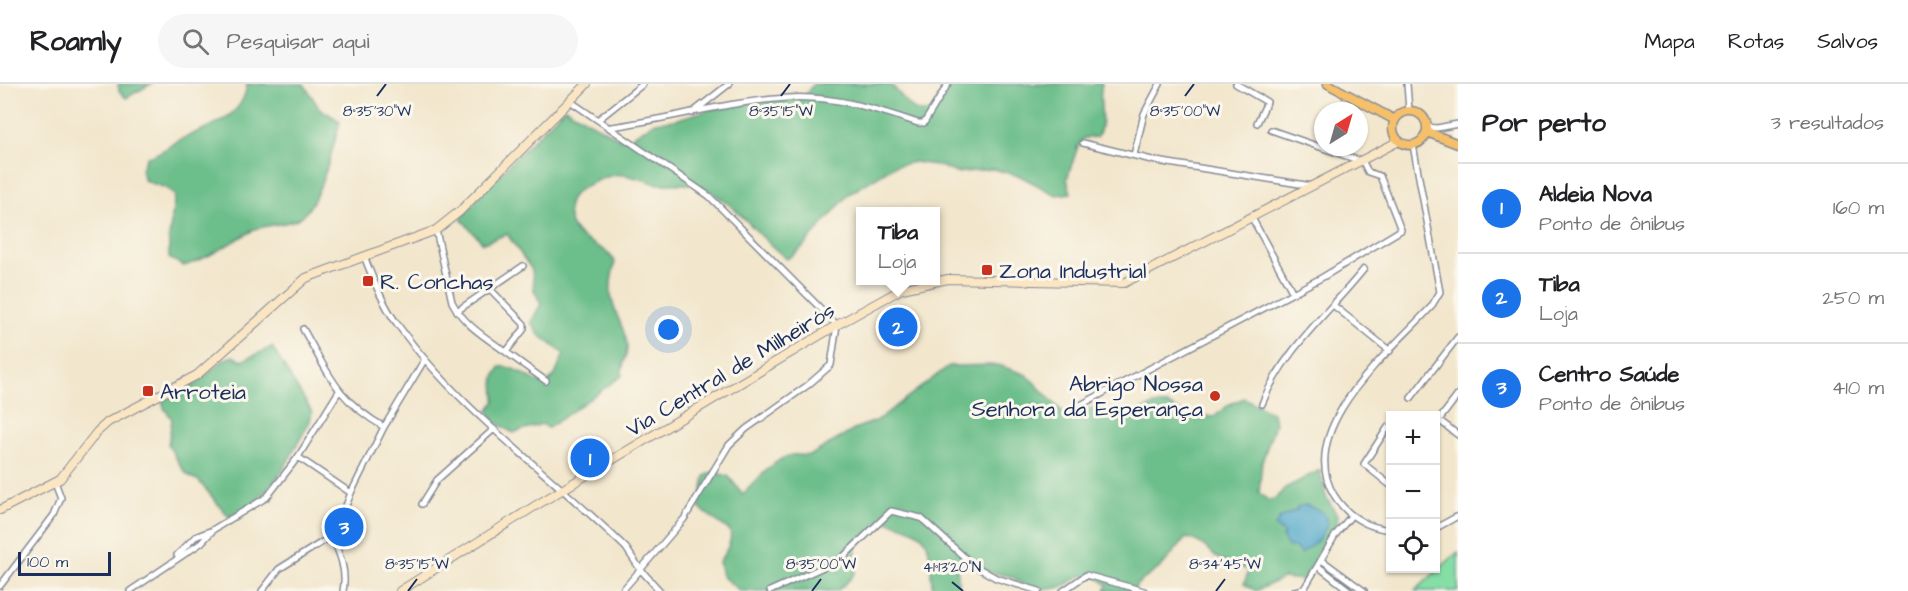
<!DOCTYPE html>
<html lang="pt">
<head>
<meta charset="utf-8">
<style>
	body { margin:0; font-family:"Architects Daughter",sans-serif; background:#f6f6f6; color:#202124 }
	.controls { position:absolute; right:18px; bottom:18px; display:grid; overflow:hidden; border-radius:0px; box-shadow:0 2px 4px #0004 }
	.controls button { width:54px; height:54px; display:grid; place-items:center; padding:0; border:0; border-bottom:2px solid #e0e0e0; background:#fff; color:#202124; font:30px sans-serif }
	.compass { position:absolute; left:1314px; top:18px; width:54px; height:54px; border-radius:50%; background:#fff; box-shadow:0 2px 4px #0004; rotate:37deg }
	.scale { position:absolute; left:18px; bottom:15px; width:93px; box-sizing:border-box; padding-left:6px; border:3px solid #1b2f5e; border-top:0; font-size:16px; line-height:21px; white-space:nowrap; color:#1b2f5e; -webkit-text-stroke:4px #fbf7ec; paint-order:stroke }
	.you { position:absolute; left:669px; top:246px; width:21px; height:21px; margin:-15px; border:4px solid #fff; border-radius:50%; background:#1a73e8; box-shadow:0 0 0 9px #1a73e833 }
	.badge { display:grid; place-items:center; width:39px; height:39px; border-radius:50%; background:#1a73e8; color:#fff; font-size:20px; font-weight:700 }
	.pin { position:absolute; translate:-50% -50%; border:3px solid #fff; box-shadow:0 2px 6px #0006 }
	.popup { position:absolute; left:856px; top:123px; width:84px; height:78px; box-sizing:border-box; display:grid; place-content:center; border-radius:0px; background:#fff; filter:drop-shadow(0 2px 4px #0005); font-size:20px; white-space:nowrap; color:#757577 }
	.popup b { font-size:22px; color:#202124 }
	.popup::after { content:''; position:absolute; left:50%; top:100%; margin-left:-12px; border:12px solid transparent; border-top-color:#fff }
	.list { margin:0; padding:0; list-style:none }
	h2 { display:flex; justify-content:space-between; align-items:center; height:78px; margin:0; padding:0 24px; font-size:26px }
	h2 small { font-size:20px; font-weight:400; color:#757577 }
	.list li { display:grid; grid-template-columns:39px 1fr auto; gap:18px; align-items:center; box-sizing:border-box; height:90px; padding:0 24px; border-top:2px solid #e0e0e0 }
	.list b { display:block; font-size:22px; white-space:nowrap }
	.list p { margin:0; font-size:20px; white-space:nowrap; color:#757577 }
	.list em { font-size:20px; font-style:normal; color:#757577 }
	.icon { flex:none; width:33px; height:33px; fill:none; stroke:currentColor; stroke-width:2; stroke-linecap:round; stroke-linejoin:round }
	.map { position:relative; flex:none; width:1458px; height:507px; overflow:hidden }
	header { display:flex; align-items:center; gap:36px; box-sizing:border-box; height:84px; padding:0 30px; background:#fff; border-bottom:2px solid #e0e0e0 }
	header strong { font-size:28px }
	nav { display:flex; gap:33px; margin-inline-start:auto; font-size:21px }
	.search { width:420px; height:54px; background:#f6f6f6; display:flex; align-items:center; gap:15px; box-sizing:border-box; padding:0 21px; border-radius:33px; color:#757577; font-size:22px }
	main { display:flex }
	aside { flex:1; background:#fff }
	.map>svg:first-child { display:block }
	.green { fill:#85dfa5; stroke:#508782; stroke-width:1.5 }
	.forest { fill:#6cbe8a; stroke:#447674; stroke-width:1.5 }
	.water { fill:#4ba6c9; stroke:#336a94; stroke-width:1.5 }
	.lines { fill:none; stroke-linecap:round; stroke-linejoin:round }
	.street-casing { stroke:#868a95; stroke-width:8 }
	.secondary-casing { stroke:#868a95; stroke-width:10 }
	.primary-casing { stroke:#868a95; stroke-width:11 }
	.street { stroke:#fff; stroke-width:5 }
	.secondary { stroke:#fbe6c4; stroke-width:8 }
	.primary { stroke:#f6c06b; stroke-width:8 }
	.ticks { fill:none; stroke:#1b2f5e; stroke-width:2 }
	.poi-dot { fill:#c8321e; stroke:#fbf7ec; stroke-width:2 }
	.labels { text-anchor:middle; stroke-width:6; stroke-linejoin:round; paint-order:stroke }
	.poi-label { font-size:22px; fill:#1b2f5e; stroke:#fbf7ec; text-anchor:start }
	.street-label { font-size:22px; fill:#1b2f5e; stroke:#fbf7ec }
	.ticks-label { font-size:15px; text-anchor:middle; fill:#1b2f5e; stroke:#fbf7ec; stroke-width:6; stroke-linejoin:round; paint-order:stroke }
</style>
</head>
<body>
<header>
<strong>Roamly</strong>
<div class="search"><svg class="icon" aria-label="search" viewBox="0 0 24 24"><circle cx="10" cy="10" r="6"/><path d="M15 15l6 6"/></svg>Pesquisar aqui</div>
<nav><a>Mapa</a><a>Rotas</a><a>Salvos</a></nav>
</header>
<main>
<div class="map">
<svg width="1458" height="507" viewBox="0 0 1458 507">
	<rect width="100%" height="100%" fill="#fbf7ec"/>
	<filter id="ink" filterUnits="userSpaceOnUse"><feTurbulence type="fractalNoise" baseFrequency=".0167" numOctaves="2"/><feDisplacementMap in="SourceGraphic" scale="12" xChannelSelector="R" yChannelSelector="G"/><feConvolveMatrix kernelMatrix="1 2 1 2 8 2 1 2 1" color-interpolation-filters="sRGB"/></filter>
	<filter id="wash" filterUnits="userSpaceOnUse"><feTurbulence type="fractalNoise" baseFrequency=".008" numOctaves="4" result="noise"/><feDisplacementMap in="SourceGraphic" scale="24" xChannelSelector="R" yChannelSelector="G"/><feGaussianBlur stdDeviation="1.35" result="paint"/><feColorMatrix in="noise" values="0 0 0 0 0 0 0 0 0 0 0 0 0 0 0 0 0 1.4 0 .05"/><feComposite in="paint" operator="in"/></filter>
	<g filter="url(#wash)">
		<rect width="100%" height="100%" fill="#f2e6cc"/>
		<path class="green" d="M1458 468V507H1415Z"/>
		<path class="forest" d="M118 0H151L126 14 119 7Z
			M247 0H304L319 24 340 37C334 60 319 123 299 134 286 142 268 139 254 146 230 158 210 174 184 182L169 174V153L175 111 166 104 145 97 141 86 147 73C161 70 168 62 180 56 207 42 243 36 247 0Z
			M813 0H889C904 9 910 36 932 26L946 0H1102C1097 18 1107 37 1097 53L1084 54 1078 62 1067 95 1071 109 1056 111 1020 92 993 85 956 89 940 82 915 78 894 82 849 110 803 163 787 175C756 152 736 117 699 102 689 97 667 102 654 99 618 89 619 85 584 103 571 109 565 122 570 137 577 160 605 159 615 178 612 191 609 203 612 216 615 231 625 244 627 261 628 273 621 280 622 292L548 344 542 340 513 349 495 338 488 327 495 317 494 294 500 283C515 281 530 297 546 300L555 291 564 270 538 250 531 238 541 220 534 206 532 186 507 150 483 159 461 135 485 105 565 24 620 55 630 54 655 38 674 36 712 25 756 17 803 15Z
			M272 263 312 328 310 337 282 388 254 421 229 433 198 396C182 393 177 373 168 361L172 335 164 324 161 312 193 302 225 275 233 272 242 277Z
			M998 281 1027 291 1067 333 1095 323 1101 329 1118 337 1154 321H1168L1185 330 1214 333 1230 320 1244 314 1273 329 1275 340 1262 378 1259 409 1268 416 1275 415 1285 404 1320 386 1326 413 1337 431 1336 442 1304 496 1283 494 1256 507 1244 500 1249 486C1240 483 1230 480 1222 476 1208 469 1206 458 1186 454L1161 483 1136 501 1135 507H1105L1107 501 1095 492H1080C1061 507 1049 507 1025 502 1019 499 1015 493 1009 492 990 489 974 484 956 476L960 507H933C926 458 939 450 882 436L855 464C861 487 854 493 837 507H740L722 492 719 478C725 468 733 459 730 447L699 424 705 392 712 388 728 392 743 410C756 398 774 374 792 371 799 370 805 373 811 371L859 343 876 337 949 282Z"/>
		<path class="water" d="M1306 421 1324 429 1328 441 1318 456 1301 470 1295 463 1289 464 1282 453 1284 450 1275 442 1280 434 1297 426V423Z"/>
	</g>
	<g filter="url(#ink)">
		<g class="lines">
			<defs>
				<path id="street" d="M1236 0 1267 18 1257 39
					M1407 0 1409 27
					M570 17 709 112 837 241 831 281 808 301 746 345 729 361 684 435 622 507
					M692 29 729 0
					M599 35 643 0
					M611 43C670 35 729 17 787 14 832 11 877 25 918 39H924L948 0
					M1427 43 1437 44 1458 40
					M1083 59 1156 77 1312 102
					M1134 71 1144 30 1160 0
					M1252 134 1293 209
					M436 146 452 218C464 241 485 253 506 268L524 245V240L490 205
					M364 172C373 195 383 221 398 241 460 328 551 390 626 464L640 485 660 507
					M1333 221 1390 267
					M457 227 523 182
					M303 245C329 290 336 315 384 343
					M506 268 546 297
					M1458 311 1439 336 1458 351
					M1411 314 1458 253
					M1262 320C1283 266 1328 230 1364 185
					M1071 326 1323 193 1401 146 1380 92 1368 88 1363 78 1271 46
					M1388 343 1364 380 1390 401
					M298 373 351 409
					M422 420 437 396 494 345
					M1436 444 1458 432
					M1390 446C1366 443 1347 432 1334 411 1294 344 1392 266 1431 223L1440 208 1413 61
					M331 452C340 469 347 487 343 507
					M177 471 195 453 210 447
					M1323 477 1364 507
					M1319 483 1350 507
					M0 502 54 431 61 414 55 398
					M1304 505 1336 450 1351 432
					M130 507 201 459 214 445 267 413 298 373 339 307
					M262 507 279 485 327 455 338 442 351 409 384 343 425 275
					M770 507 841 475 891 427 921 434 973 481 996 494 1039 507
					M1063 507 1086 491 1144 507
					M1294 507 1304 505"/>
				<path id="secondary" d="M0 426 60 395 97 348 108 338 197 291 306 194 436 146 460 127 587 0
					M400 507 535 422 837 241 902 205 948 195 1124 199 1399 57"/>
				<path id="primary" d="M1328 0 1395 36
					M1393 44a17 17 0 1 1 34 0a17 17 0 1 1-34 0Z
					M1427 48 1458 60"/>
			</defs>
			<use href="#street" class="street-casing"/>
			<use href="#secondary" class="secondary-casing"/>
			<use href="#primary" class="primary-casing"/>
			<use href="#street" class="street"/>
			<use href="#secondary" class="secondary"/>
			<use href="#primary" class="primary"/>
		</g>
	</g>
	<path class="ticks" d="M377 12 386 0M781 12 790 0M1185 12 1194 0M952 498 963 507M408 507 417 495M812 507 821 495M1216 507 1225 495"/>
	<g class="poi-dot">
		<rect x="981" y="180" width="12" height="12" rx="3"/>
		<rect x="362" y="191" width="12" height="12" rx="3"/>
		<rect x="142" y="301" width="12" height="12" rx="3"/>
		<circle cx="1215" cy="312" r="6"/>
	</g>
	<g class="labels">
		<g class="poi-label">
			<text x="999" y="194">Zona Industrial</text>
			<text x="380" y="205">R. Conchas</text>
			<text x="1203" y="307" text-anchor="end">Abrigo Nossa<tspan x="1203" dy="25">Senhora da Esperança</tspan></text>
			<text x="160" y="315">Arroteia</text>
		</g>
		<g class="street-label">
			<text transform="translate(730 285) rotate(-31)" y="8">Via Central de Milheirós</text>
		</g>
	</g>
	<g class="ticks-label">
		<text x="377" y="32">8°35'30"W</text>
		<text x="781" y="32">8°35'15"W</text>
		<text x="1185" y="32">8°35'00"W</text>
		<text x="417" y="485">8°35'15"W</text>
		<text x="821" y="485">8°35'00"W</text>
		<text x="1225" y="485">8°34'45"W</text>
		<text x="952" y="488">41°13'20"N</text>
	</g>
</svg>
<div class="controls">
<button>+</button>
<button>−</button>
<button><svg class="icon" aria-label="locate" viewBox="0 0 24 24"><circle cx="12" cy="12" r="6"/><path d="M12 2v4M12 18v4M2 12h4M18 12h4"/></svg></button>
</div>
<svg class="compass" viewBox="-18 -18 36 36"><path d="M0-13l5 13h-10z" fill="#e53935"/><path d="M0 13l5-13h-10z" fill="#757577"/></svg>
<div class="scale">100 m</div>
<div class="you"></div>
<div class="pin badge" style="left:590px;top:374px">1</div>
<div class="pin badge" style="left:898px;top:243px">2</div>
<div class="popup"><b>Tiba</b>Loja</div>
<div class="pin badge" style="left:344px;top:443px">3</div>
</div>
<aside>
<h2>Por perto<small>3 resultados</small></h2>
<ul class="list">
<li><span class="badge">1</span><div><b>Aldeia Nova</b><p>Ponto de ônibus</p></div><em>160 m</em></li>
<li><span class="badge">2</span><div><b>Tiba</b><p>Loja</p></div><em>250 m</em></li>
<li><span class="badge">3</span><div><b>Centro Saúde</b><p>Ponto de ônibus</p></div><em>410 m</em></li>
</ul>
</aside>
</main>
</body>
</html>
